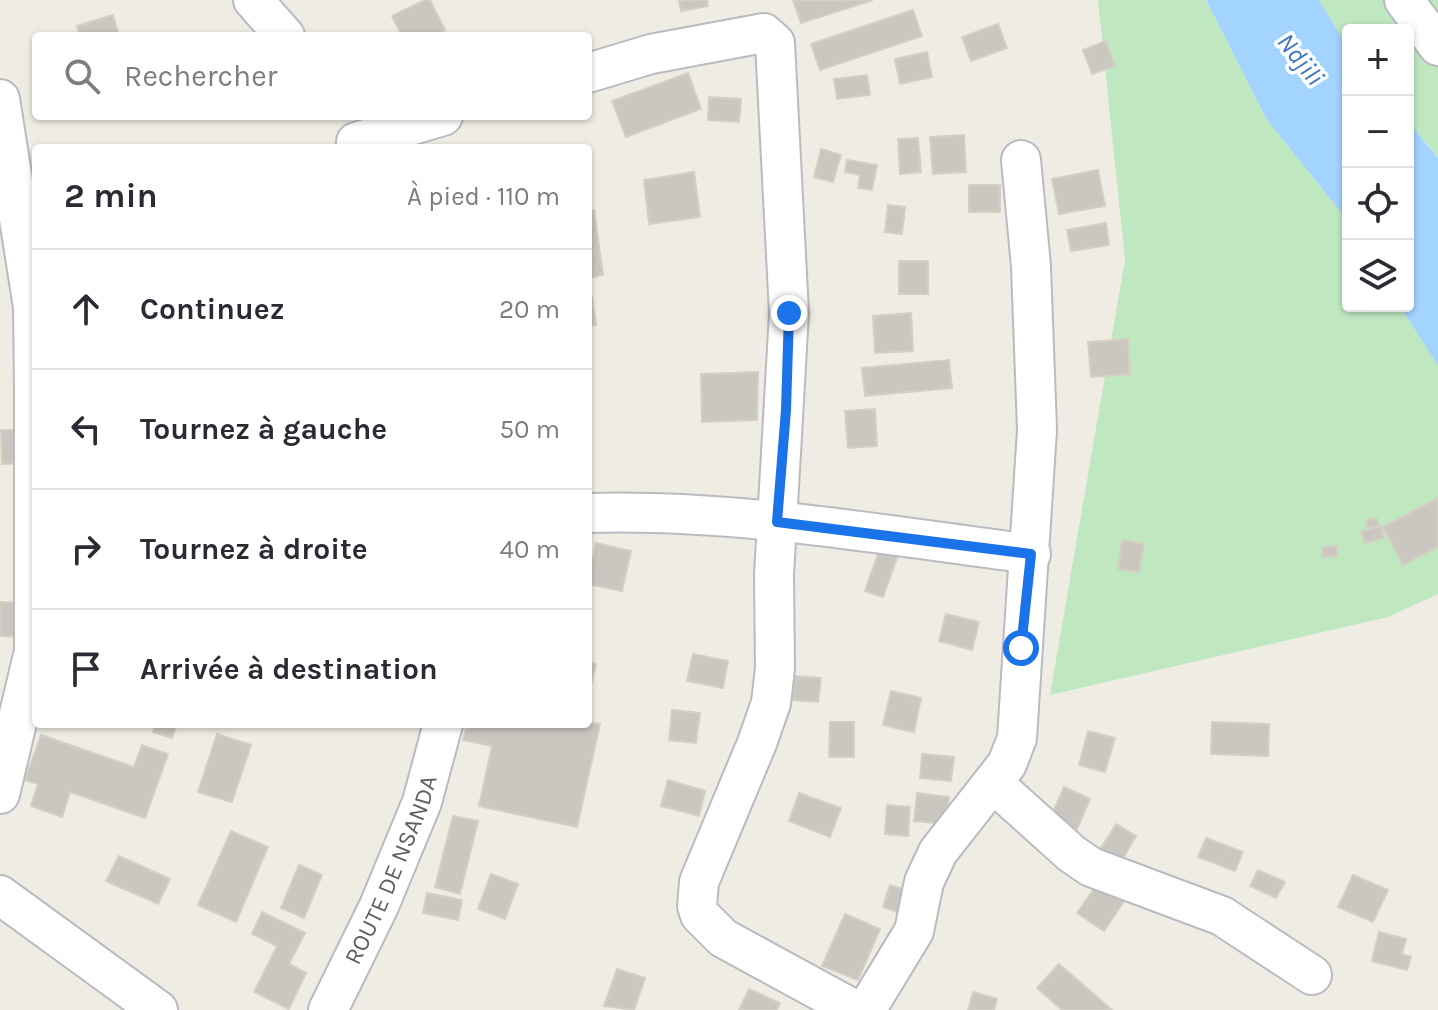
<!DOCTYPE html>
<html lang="fr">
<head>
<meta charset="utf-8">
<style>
	body { margin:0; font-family:Karla,sans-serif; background:#f2f2f3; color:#2b2b33 }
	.controls { position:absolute; right:24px; top:24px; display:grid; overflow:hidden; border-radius:8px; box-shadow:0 2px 6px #0004 }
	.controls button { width:72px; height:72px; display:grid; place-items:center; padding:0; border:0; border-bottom:2px solid #e1e1e2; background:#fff; color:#2b2b33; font:40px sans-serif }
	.stop { position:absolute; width:24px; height:24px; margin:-18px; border:6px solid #1a73e8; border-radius:50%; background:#fff }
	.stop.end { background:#1a73e8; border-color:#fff; box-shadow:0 2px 8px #0008 }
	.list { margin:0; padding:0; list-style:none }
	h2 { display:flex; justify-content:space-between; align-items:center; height:104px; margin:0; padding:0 32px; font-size:34px }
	h2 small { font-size:26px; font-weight:400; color:#7c7c81 }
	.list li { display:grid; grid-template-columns:52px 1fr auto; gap:24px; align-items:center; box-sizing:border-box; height:120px; padding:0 32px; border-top:2px solid #e1e1e2 }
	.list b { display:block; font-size:30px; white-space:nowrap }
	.list em { font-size:26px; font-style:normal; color:#7c7c81 }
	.icon { flex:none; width:44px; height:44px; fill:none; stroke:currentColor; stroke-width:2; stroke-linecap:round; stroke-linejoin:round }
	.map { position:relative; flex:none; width:1438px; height:1010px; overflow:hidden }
	.search { position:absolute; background:#fff; box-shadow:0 2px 6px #0004; left:32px; top:32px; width:560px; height:88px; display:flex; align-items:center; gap:20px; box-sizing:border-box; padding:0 28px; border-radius:8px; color:#7c7c81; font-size:30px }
	.panel { position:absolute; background:#fff; box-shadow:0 2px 6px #0004; left:32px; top:144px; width:560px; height:584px; border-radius:8px }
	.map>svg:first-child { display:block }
	.green { fill:#bfe8c1 }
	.water { fill:#a3d3ff }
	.building { fill:#cac7c1; stroke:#d4cfc2; stroke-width:2 }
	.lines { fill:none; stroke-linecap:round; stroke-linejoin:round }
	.minor-casing { stroke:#b9bbc0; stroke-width:42 }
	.minor { stroke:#fff; stroke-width:38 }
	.route { stroke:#1a73e8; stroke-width:10 }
	.labels { text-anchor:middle; stroke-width:7; stroke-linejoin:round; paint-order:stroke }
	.street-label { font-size:24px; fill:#5c5f65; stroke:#fff }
	.water-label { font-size:26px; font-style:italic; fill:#3e77bf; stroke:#fff }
</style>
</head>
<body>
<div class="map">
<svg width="1438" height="1010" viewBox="0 0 1438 1010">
	<rect width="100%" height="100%" fill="#efede3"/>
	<path class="green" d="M1098 0H1206L1267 120 1348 221V306H1400L1438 366V594L1388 617 1050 695 1125 260Z
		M1319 0H1438V157L1408 121V30H1348V47Z"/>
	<path class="water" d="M1206 0H1319L1348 47V221L1267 120Z
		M1408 121 1438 158V366L1400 306H1408Z"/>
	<path class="building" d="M425 0H430L445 30 432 36H402L392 16Z
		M679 0H707L708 6 681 11Z
		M793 0H873L801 23Z
		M913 10 922 36 820 70 811 44Z
		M113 15 119 36H80L77 26Z
		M998 24 1007 48 971 61 962 37Z
		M1106 41 1115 66 1092 74 1083 50Z
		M927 52 932 77 900 84 895 59Z
		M688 73 701 109 626 137 612 101Z
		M867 75 870 95 837 99 834 79Z
		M709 97 741 99 739 122 708 120Z
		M964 135 966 172 933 174 930 137Z
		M918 138 921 172 900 174 898 139Z
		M821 149 841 155 833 182 814 177Z
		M847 160 877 165 872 190 858 188 860 175 845 172Z
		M1098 170 1105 206 1059 214 1052 179Z
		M694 172 700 217 649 224 644 180Z
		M969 185H1000V212H969Z
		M888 205 905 207 902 234 885 232Z
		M594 210 603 275 588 278V211Z
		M1106 223 1109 245 1071 251 1067 230Z
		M899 261H928V294H899Z
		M588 297H592L596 325 588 326Z
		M911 313 913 351 875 353 873 316Z
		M1128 339 1130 374 1091 377 1088 342Z
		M949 360 952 388 865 396 862 368Z
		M758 372 757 420 702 422 701 374Z
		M875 409 877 446 848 448 845 411Z
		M1 430H24L25 463 2 464Z
		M1438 498V547L1403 565 1383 527Z
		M1377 518 1378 526 1367 527 1366 520Z
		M1381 526 1384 538 1365 543 1361 532Z
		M1122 540 1144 544 1139 572 1118 569Z
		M596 543 631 551 622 591 588 584Z
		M1336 546 1337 556 1322 557V547Z
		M880 548 898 555 883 597 865 591Z
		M0 602 24 603 22 637 0 636Z
		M946 614 979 622 972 650 939 641Z
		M693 654 728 661 723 688 687 681Z
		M588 662 596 664 588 696Z
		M795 676 821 678 818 702 792 700Z
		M891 691 921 698 914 732 883 725Z
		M672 710 700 713 696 743 669 740Z
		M588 722 600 724 577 827 479 806 492 746 463 740 467 724Z
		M830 722H854V757H829Z
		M1212 722 1269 724 1268 756 1211 754Z
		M155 724H177L172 738 153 732Z
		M1088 731 1115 738 1105 772 1079 765Z
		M217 734 251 745 232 802 198 792Z
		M41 735 134 767 142 745 168 754 145 818 70 792 62 817 31 806 38 784 25 780Z
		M922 754 954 757 951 781 920 778Z
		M668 780 705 791 699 816 661 806Z
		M1064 787 1090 799 1076 831 1050 819Z
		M799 793 841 808 830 837 789 821Z
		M917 793 949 797 946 824 914 821Z
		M887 805 910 807 908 836 885 834Z
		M453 816 478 821 460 894 435 887Z
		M1116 824 1136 836 1119 865 1098 853Z
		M231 831 268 847 236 922 198 905Z
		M1206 838 1243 852 1235 871 1198 857Z
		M119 856 170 879 158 904 106 881Z
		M299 865 322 875 304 918 281 908Z
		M1258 870 1285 882 1276 898 1250 886Z
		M491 874 518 884 505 919 478 909Z
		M1353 875 1388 890 1373 922 1338 907Z
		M1099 882 1125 900 1104 931 1077 913Z
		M890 885 916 893 908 916 883 907Z
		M427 893 462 900 458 920 423 913Z
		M262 912 305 933 289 964 306 973 289 1009 254 992 277 946 252 934Z
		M845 914 880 929 858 980 822 966Z
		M1379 932 1406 939 1402 954 1411 957 1407 970 1372 961Z
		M1059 964 1112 1010H1062L1037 988Z
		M617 969 645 978 634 1010 604 1006Z
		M749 989 780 1003 777 1010H739Z
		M973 992 997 999 994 1010H968Z"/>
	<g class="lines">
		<defs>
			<g id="minor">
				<path d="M253 0 285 36"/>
				<path d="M1404 0 1438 46"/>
				<path d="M588 73 651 54 764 33 775 43 789 313 774 575 775 668 771 703 757 743 699 882 697 906 700 915 723 938 855 1010"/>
				<path d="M0 99 33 307 34 391V651L0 794"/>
				<path d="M356 142 443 116"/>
				<path d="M588 513C736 509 884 535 1031 554"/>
				<path d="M993 783 1072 854 1091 867 1222 916 1312 975"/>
				<path d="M0 895 158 1010"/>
				<path id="s1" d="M328 1010 379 906 422 802 443 724"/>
				<path d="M866 1010 914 931 924 882 938 852 1007 764 1017 738 1037 430 1031 266 1021 160"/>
			</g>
		</defs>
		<use href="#minor" class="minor-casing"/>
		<use href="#minor" class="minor"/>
	</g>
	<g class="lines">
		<path class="route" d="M789 313 786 410 777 522 1031 554 1021 648"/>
	</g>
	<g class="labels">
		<g class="street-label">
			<text dy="8" stroke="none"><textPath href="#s1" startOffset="154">ROUTE DE NSANDA</textPath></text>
		</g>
		<g class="water-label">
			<text transform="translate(1301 59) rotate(52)" y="9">Ndjili</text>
		</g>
	</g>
</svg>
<div class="controls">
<button>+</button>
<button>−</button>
<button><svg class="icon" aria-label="locate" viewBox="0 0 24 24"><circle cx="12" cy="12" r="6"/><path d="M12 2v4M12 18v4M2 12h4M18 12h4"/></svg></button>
<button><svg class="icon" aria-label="layers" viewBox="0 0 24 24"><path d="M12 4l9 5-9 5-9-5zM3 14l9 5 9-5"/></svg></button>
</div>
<div class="stop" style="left:1021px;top:648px"></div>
<div class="stop end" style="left:789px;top:313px"></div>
<div class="search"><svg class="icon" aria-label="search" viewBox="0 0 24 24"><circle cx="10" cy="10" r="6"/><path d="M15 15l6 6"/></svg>Rechercher</div>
<section class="panel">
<h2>2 min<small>À pied · 110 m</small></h2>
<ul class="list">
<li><svg class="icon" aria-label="ahead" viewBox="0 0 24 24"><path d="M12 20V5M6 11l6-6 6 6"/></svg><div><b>Continuez</b></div><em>20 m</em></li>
<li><svg class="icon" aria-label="left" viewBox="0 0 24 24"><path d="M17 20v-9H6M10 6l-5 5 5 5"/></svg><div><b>Tournez à gauche</b></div><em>50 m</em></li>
<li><svg class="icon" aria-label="right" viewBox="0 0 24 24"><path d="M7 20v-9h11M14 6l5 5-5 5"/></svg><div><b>Tournez à droite</b></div><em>40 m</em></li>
<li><svg class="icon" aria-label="arrive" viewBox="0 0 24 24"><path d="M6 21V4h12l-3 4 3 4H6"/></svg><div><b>Arrivée à destination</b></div></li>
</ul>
</section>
</div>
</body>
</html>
